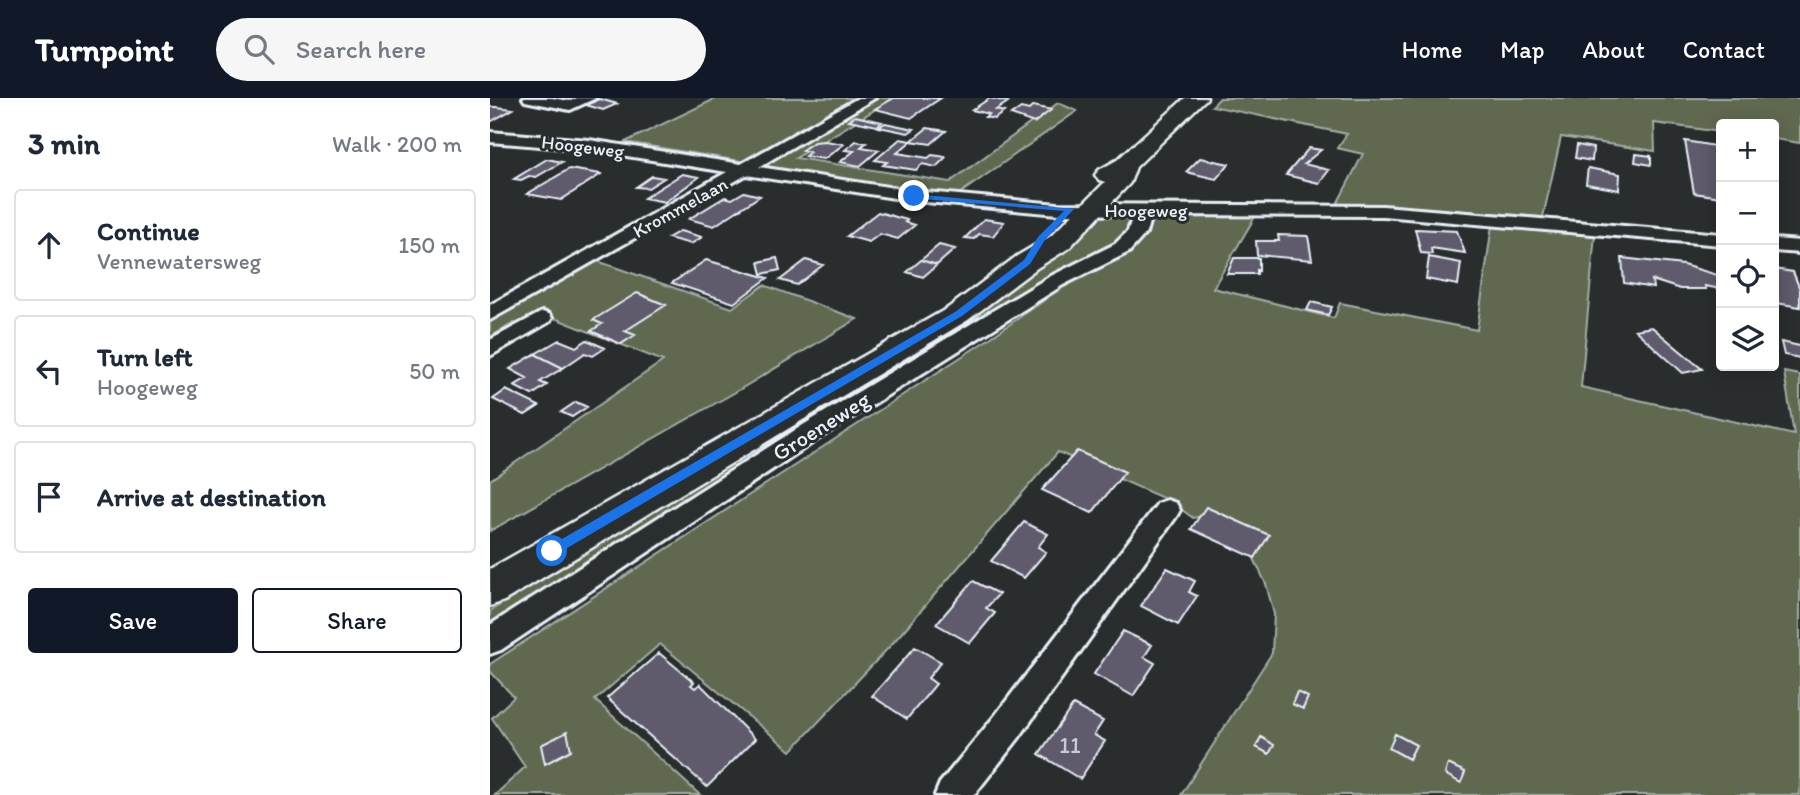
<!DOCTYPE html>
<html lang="en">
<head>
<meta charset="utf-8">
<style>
	body { margin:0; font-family:Itim,sans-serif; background:#f6f6f7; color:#1f2937 }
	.controls { position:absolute; right:21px; top:21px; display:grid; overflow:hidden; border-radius:7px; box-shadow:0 4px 18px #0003 }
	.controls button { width:63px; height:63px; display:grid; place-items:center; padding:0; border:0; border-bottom:2px solid #e0e1e3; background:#fff; color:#1f2937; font:35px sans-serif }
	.stop { position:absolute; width:21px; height:21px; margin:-16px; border:5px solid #1a73e8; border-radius:50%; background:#fff }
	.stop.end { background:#1a73e8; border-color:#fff; box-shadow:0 2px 7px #0008 }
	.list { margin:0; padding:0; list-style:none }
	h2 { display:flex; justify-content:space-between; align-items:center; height:91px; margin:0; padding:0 28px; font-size:30px }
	h2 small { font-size:23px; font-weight:400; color:#747a83 }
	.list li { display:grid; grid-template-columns:46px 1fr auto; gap:21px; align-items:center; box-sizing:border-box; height:112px; margin:0 14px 14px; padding:0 14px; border:2px solid #e0e1e3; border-radius:7px }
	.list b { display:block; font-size:26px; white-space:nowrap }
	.list p { margin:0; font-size:23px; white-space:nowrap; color:#747a83 }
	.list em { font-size:23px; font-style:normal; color:#747a83 }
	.actions { display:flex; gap:14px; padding:21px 28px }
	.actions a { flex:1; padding:16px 0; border:2px solid #111827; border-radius:7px; text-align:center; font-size:24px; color:#111827 }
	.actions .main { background:#111827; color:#fff }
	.icon { flex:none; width:38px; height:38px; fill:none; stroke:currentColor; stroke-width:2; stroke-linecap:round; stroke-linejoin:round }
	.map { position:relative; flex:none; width:1310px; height:697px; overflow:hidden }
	header { display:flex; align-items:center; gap:42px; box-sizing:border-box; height:98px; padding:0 35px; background:#111827; color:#fff }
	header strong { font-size:33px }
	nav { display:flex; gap:38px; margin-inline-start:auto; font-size:24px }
	.search { width:490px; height:63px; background:#f6f6f7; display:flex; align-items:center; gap:18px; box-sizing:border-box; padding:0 24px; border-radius:38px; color:#747a83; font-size:26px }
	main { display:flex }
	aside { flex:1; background:#fff }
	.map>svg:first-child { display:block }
	.green { fill:#61694f; stroke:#a4ada4; stroke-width:2 }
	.building { fill:#5f5a6c; stroke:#e8f1f8; stroke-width:2 }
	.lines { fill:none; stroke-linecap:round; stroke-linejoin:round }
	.street-casing { stroke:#e8f1f8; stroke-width:6 }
	.secondary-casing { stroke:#e8f1f8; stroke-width:5 }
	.street { fill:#2a2d2e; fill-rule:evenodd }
	.secondary { fill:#2a2d2e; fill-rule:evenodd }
	.route { fill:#1a73e8 }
	.labels { text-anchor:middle; stroke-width:6; stroke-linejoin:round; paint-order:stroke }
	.far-street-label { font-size:19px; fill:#e8f1f8; stroke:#2a2d2e }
	.street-label { font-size:23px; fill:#e8f1f8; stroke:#2a2d2e }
	.near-number-label { font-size:23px; fill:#c6cbd5 }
</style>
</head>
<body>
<header>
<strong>Turnpoint</strong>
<div class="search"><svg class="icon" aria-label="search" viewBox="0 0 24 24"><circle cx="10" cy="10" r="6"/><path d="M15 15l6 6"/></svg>Search here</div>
<nav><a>Home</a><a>Map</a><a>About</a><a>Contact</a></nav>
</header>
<main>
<aside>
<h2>3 min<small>Walk · 200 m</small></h2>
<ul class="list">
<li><svg class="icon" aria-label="ahead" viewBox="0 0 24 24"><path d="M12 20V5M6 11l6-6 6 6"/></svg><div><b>Continue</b><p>Vennewatersweg</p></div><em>150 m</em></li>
<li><svg class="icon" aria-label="left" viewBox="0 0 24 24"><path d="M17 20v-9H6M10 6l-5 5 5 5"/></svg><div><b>Turn left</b><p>Hoogeweg</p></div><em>50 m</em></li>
<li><svg class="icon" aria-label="arrive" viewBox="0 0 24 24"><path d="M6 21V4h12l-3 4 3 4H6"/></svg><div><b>Arrive at destination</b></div></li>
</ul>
<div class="actions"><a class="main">Save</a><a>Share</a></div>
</aside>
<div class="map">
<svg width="1310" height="697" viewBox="0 0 1310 697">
	<rect width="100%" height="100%" fill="#2a2d2e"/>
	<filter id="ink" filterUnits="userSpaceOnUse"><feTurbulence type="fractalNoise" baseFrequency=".0143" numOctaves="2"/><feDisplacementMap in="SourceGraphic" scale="14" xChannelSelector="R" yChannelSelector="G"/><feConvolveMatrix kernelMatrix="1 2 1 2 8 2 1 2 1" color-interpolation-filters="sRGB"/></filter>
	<g filter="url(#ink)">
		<path class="green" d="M227 0H366L256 64 135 44Z
			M385 0H404L306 60 460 84 568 5 587 13 469 96 393 89 277 71 281 61Z
			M730 0H1310V45L1284 41V26H1231V34L1164 25 1165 53 1071 39 1053 119 923 109 847 106 873 56 847 50 857 36 722 8Z
			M665 117H766L723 190 844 220 850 205 987 232 1002 127 1105 136 1091 289 1304 337 1294 274 1310 277V697H691L782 555 784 516 776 486 759 450 713 418 703 420 680 403 568 354 402 546 301 653 170 546 105 602 210 697H5L35 669 2 620 24 599 0 573V566L497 242 556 201 555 195 635 153 659 120Z
			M616 118C626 118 636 118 642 126L638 138 0 534V513L527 185 605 120Z
			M107 163 242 210 274 187 367 221 249 292 0 433V382L173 263 52 215 29 228 24 225 0 239V221Z"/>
		<path class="building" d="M404 0H451L421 20 385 11Z
			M500 0 518 4 506 12 514 14 504 21 495 19 499 16 482 12Z
			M110 1 127 6 113 12 96 7Z
			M543 8 561 12 544 25 521 17 531 10 539 12Z
			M0 9H7L23 11 0 24Z
			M365 18 392 24 387 28 359 22Z
			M395 25 424 31 418 35 389 29Z
			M437 30 456 33 441 46 421 43Z
			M410 41 421 43 407 55 438 60 442 57 456 59 446 69 432 66 426 72 393 67 397 64 385 62Z
			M335 43 354 46 334 61 315 58 320 54 312 52 324 44Z
			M366 43 376 45 371 49 389 52 370 68 350 64 364 53 355 52Z
			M1195 43 1231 49V99L1204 95Z
			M1087 47 1103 50 1102 63 1085 60Z
			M819 50 831 52 814 66 839 72 829 85 796 77Z
			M1146 56 1161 58V67L1145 64Z
			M710 60 739 66 726 81 696 74Z
			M57 61 72 64 46 79 39 78 31 82 24 81Z
			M1098 70 1130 76 1129 92 1096 86Z
			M79 71 111 76 71 102 37 96Z
			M192 76 209 79 175 104 154 100Z
			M162 78 174 80 158 90 146 89Z
			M254 94 270 98 224 128 199 121 235 99 242 101Z
			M388 114 417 122 415 124 425 127 408 141 390 136 379 144 357 138Z
			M494 121 514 124 503 138 489 136 484 141 475 140Z
			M925 131 967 133 975 155 941 150 942 156 931 155Z
			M190 133 212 139 201 146 178 140Z
			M788 137 818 138 822 162 767 157 766 143H789Z
			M449 147 465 151 447 167 431 162Z
			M939 159 971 165 968 187 936 181Z
			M287 160 290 172 272 176 269 164Z
			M744 160H769V173L767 172V176H737Z
			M1132 160 1193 167 1231 178V191L1215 188 1216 191H1190L1162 182 1163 190 1134 185Z
			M216 162 278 180 244 205 182 185Z
			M316 162 333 167 307 187 290 182Z
			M431 162 447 167 433 179 417 174Z
			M1284 171 1303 174 1310 191V209L1286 205Z
			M147 195 176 207 135 233 145 237 131 246 101 233 112 226 103 222Z
			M821 204 842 209 838 217 817 212Z
			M1162 229 1212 271 1193 275 1145 232Z
			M69 242 86 249 97 242 115 250 103 258 95 255 73 270 45 256Z
			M1291 244 1310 248V260L1294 257Z
			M45 256 73 270 50 284 57 287 42 297 24 288 37 280 20 271Z
			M16 292 49 308 35 317 3 301Z
			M86 304 97 309 82 319 71 314Z
			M587 353 635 374 602 415 552 392Z
			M716 409 779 437 765 460 701 431Z
			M534 424 558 436 548 449 556 454 534 480 501 463Z
			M677 470 705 483 699 494 707 498 688 527 651 508Z
			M483 483 509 496 496 510 505 515 480 545 446 526Z
			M633 533 662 547 654 559 665 565 643 598 604 576Z
			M425 549 451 564 438 580 446 586 417 621 382 598Z
			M169 555 204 584 201 587 205 590 210 586 265 641 217 689 117 600Z
			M807 594 818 599 813 611 802 606Z
			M583 607 613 623 604 637 615 643 590 681 549 656Z
			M77 634 81 652 55 666 51 647Z
			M905 636 926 647 919 661 899 650Z
			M771 639 784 647 779 656 766 649Z
			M958 666 975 674 971 685 955 676Z"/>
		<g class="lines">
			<defs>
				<path id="street" d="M33 0H62L79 3 87 0H106L80 12 35 3Z
					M368 0H385L269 69 424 93 568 106 893 108 1231 136V147L893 118 661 117 656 135 639 154 573 187 331 339 11 552 0 556V527L313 327 559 179 625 146 638 133 643 117 568 116 424 103 256 77 0 222V207L237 74 99 52 0 44V34L99 42 251 66Z
					M1284 141 1310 143V155L1284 153Z
					M52 214 59 216 62 220 59 224 0 258V242Z
					M677 402 686 405 690 412 686 419 528 641 484 697H445L450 685 504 619 668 405Z"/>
				<path id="secondary" d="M695 0H717L646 69 640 85 579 150 547 170 478 222 14 503 0 508V471L458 210 527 158 561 138 615 84 609 82 605 77 609 72 627 62Z"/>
			</defs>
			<use href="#street" class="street-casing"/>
			<use href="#secondary" class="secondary-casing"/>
			<use href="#street" class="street"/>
			<use href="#secondary" class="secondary"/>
		</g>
	</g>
	<path class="route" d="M424 96 584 111 555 142 540 166 472 218 67 456H58V449L465 214 534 162 548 139 574 113 421 100Z"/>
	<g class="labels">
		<g class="far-street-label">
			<text transform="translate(93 48) rotate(7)" y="7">Hoogeweg</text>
			<text transform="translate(190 109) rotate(-29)" y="7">Krommelaan</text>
			<text x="656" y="119">Hoogeweg</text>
		</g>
		<g class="street-label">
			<text transform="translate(331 328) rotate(-32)" y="8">Groeneweg</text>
		</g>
		<g class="near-number-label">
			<text x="580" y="655">11</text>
		</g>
	</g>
</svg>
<div class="controls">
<button>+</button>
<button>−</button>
<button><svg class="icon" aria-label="locate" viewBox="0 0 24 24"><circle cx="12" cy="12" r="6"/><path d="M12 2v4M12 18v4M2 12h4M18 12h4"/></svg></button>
<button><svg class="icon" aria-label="layers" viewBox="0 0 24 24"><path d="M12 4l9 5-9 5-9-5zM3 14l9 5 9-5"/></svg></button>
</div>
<div class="stop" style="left:62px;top:453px"></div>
<div class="stop end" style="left:424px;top:98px"></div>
</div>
</main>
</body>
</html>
